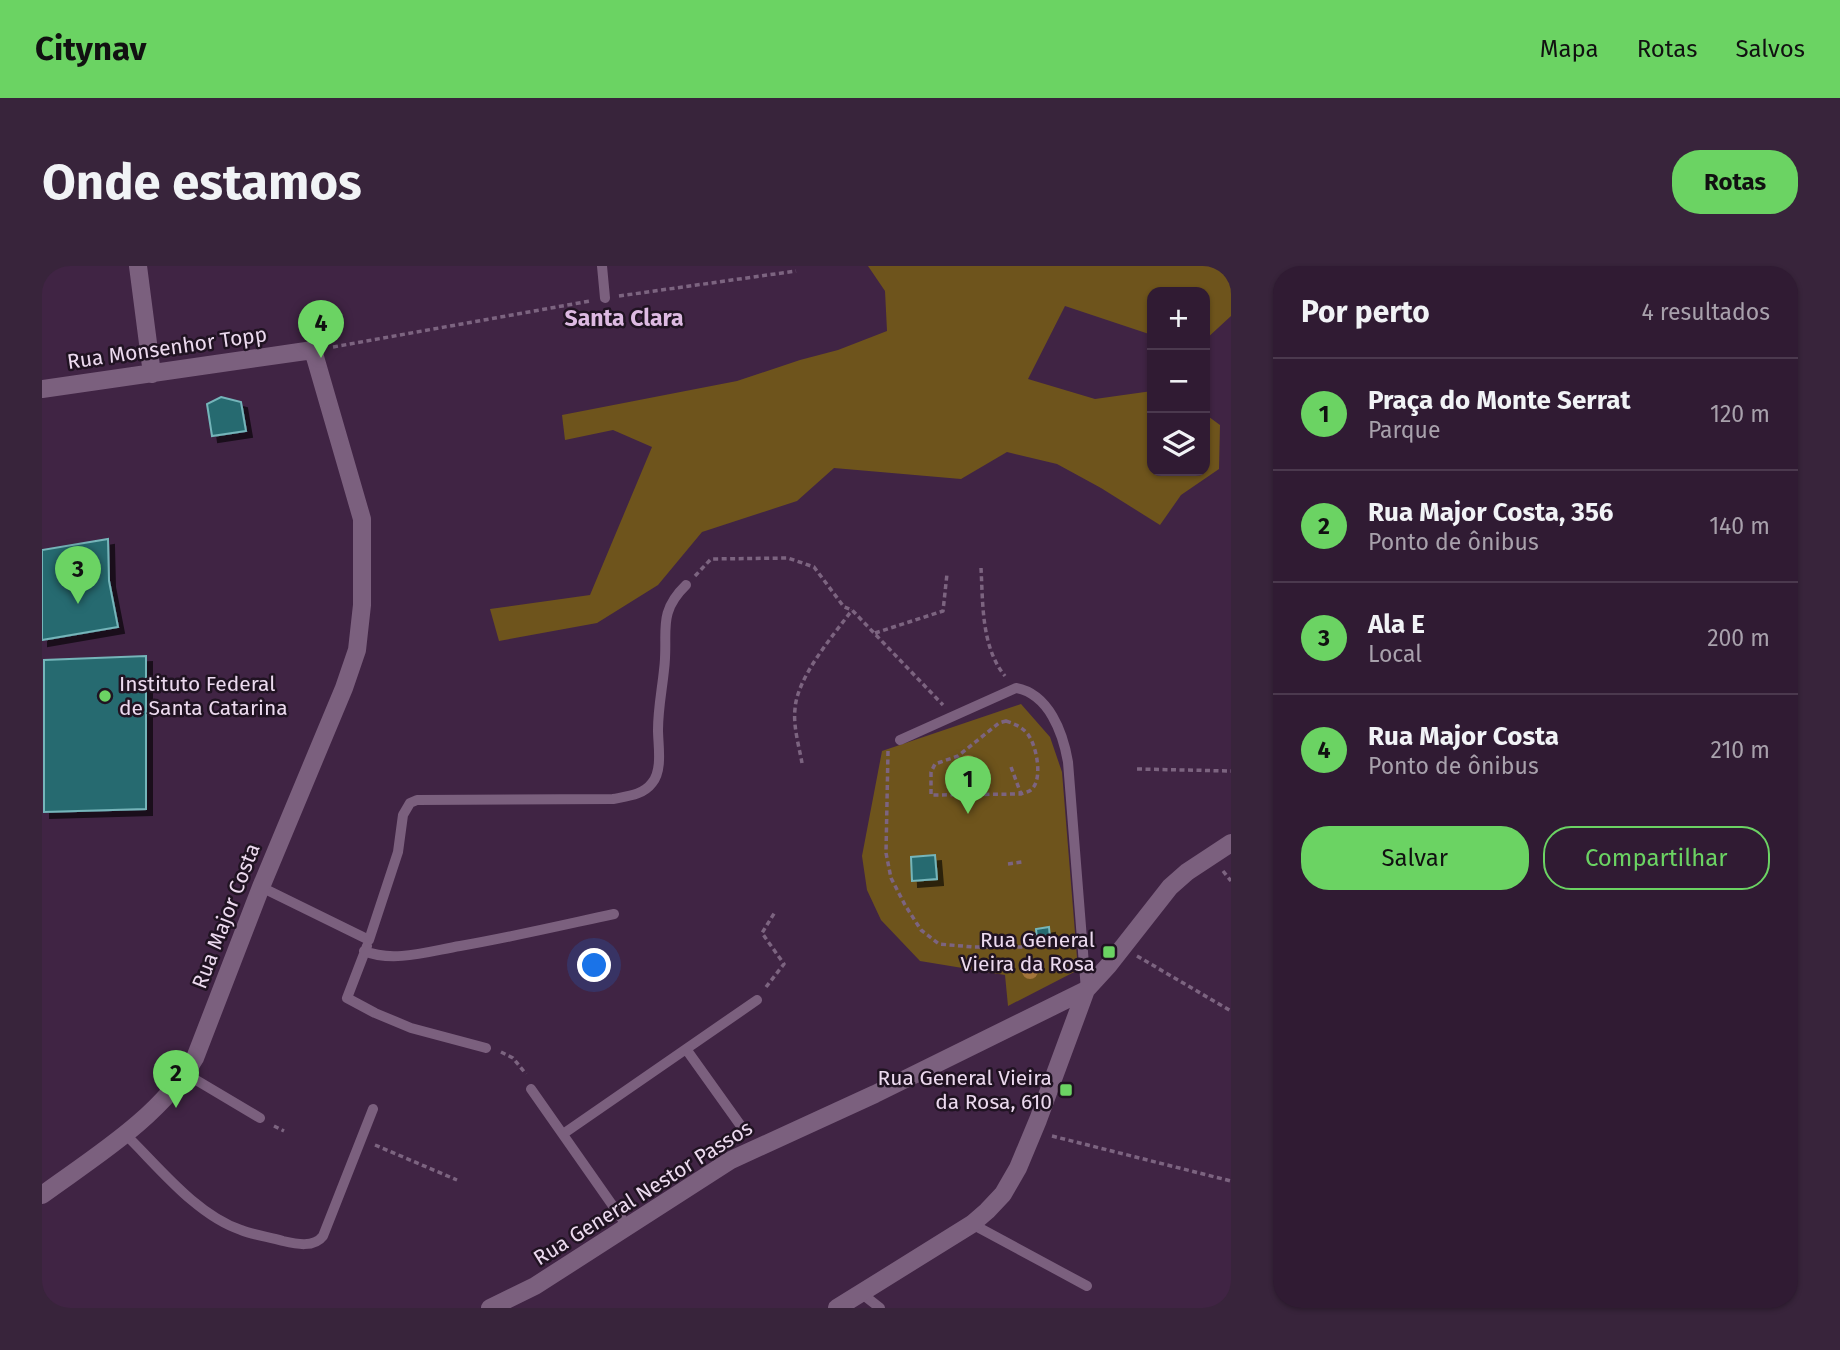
<!DOCTYPE html>
<html lang="pt">
<head>
<meta charset="utf-8">
<style>
	body { margin:0; font-family:"Fira Sans",sans-serif; background:#38243b; color:#f1f3f6 }
	.controls { position:absolute; right:21px; top:21px; display:grid; overflow:hidden; border-radius:14px; box-shadow:0 2px 5px #0004 }
	.controls button { width:63px; height:63px; display:grid; place-items:center; padding:0; border:0; border-bottom:2px solid #4b394e; background:#301b33; color:#f1f3f6; font:35px sans-serif }
	.you { position:absolute; left:553px; top:700px; width:24px; height:24px; margin:-18px; border:5px solid #fff; border-radius:50%; background:#1a73e8; box-shadow:0 0 0 10px #1a73e833 }
	.badge { display:grid; place-items:center; width:46px; height:46px; border-radius:50%; background:#6bd363; color:#111; font-size:23px; font-weight:700 }
	.pin { position:absolute; translate:-50% -58px; filter:drop-shadow(0 2px 4px #0008) }
	.pin::after { content:''; position:absolute; top:37px; width:24px; height:21px; background:inherit; clip-path:polygon(0 0,100% 0,50% 100%) }
	.list { margin:0; padding:0; list-style:none }
	h2 { display:flex; justify-content:space-between; align-items:center; height:91px; margin:0; padding:0 28px; font-size:30px }
	h2 small { font-size:23px; font-weight:400; color:#a8a1ac }
	.list li { display:grid; grid-template-columns:46px 1fr auto; gap:21px; align-items:center; box-sizing:border-box; height:112px; padding:0 28px; border-top:2px solid #4b394e }
	.list b { display:block; font-size:26px; white-space:nowrap }
	.list p { margin:0; font-size:23px; white-space:nowrap; color:#a8a1ac }
	.list em { font-size:23px; font-style:normal; color:#a8a1ac }
	.actions { display:flex; gap:14px; padding:21px 28px }
	.actions a { flex:1; padding:16px 0; border:2px solid #6bd363; border-radius:28px; text-align:center; font-size:24px; color:#6bd363 }
	.actions .main { background:#6bd363; color:#111 }
	.icon { flex:none; width:38px; height:38px; fill:none; stroke:currentColor; stroke-width:2; stroke-linecap:round; stroke-linejoin:round }
	.map { position:relative; flex:none; width:1189px; height:1042px; overflow:hidden; border-radius:28px }
	header { display:flex; align-items:center; gap:42px; box-sizing:border-box; height:98px; padding:0 35px; background:#6bd363; color:#111 }
	header strong { font-size:33px }
	nav { display:flex; gap:38px; margin-inline-start:auto; font-size:24px }
	.intro { display:flex; align-items:center; justify-content:space-between; box-sizing:border-box; height:168px; padding:0 42px }
	h1 { margin:0; font-size:49px }
	.button { padding:18px 32px; border-radius:28px; background:#6bd363; color:#111; font-size:24px; font-weight:700 }
	main { display:flex; gap:42px; padding:0 42px }
	aside { flex:1; background:#301b33; border-radius:28px; box-shadow:0 2px 5px #0004 }
	.map>svg:first-child { display:block }
	.green { fill:#6e541c }
	.building { fill:#286b70; stroke:#74b5ba; stroke-width:2; filter:url(#shadow) }
	.lines { fill:none; stroke-linecap:round; stroke-linejoin:round }
	.path { stroke:#7c6480; stroke-width:3.5; stroke-dasharray:5 3.5; stroke-linecap:butt }
	.service { stroke:#7b607e; stroke-width:10 }
	.minor { stroke:#7b607e; stroke-width:18 }
	.tree { fill:#a4763b }
	.poi-dot { fill:#6bd363; stroke:#201322; stroke-width:2.5 }
	.labels { text-anchor:middle; stroke-width:5; stroke-linejoin:round; paint-order:stroke }
	.street-label { font-size:21px; fill:#ecdaef; stroke:#201322 }
	.poi-label { font-size:21px; fill:#ecdaef; stroke:#201322; text-anchor:end }
	.neighbourhood-label { font-size:23px; font-weight:bold; fill:#ddbae2; stroke:#201322 }
</style>
</head>
<body>
<header>
<strong>Citynav</strong>
<nav><a>Mapa</a><a>Rotas</a><a>Salvos</a></nav>
</header>
<div class="intro"><h1>Onde estamos</h1><a class="button">Rotas</a></div>
<main>
<div class="map">
<svg width="1189" height="1042" viewBox="0 0 1189 1042">
	<defs>
		<filter id="shadow"><feDropShadow dx="6" dy="6" stdDeviation="0" flood-color="#0009"/></filter>
	</defs>
	<rect width="100%" height="100%" fill="#402444"/>
	<path class="green" d="M826 0H1189V50L1163 74V26H1110V69L1023 40 986 113 1053 133 1110 125V205H1163V148L1178 159 1177 203 1139 229 1118 259 1059 222 1015 198 965 186 919 213 792 202 755 235 660 266 616 319 555 357 457 375 448 343 548 329 610 181 571 164 523 174 520 149 695 115 758 94 796 84 845 65 843 25Z
		M979 438 1008 471 1020 506 1036 704 966 740 963 709 878 695 839 654 825 624 820 590 840 485Z"/>
	<path class="building" d="M179 131 199 136 204 165 170 170 165 138Z
		M66 273 67 315 76 361 0 374V284Z
		M104 390V543L2 546V394Z
		M893 589 895 613 870 615 869 591Z
		M1007 661 1008 672 995 673 994 663Z"/>
	<g class="lines">
		<path class="path" d="M577 30 754 5
			M291 81 548 35
			M939 302C941 337 939 381 963 410
			M653 310 669 293 746 292 772 301 802 341 810 344 901 439
			M833 367 901 345 905 308
			M964 455C973 458 982 462 987 470 995 482 1001 514 989 524 986 526 982 527 979 528L889 529V506L893 498 916 490 957 457Z
			M846 485 844 587 849 612 863 639 879 664 897 678 931 681H992
			M760 497C757 480 751 460 753 443 755 411 791 370 810 344
			M969 501 979 528
			M1095 503 1189 505
			M966 598 980 596
			M1181 605 1189 615
			M1095 690 1189 745
			M724 721 742 698 720 667 733 646
			M459 786 471 792 484 808
			M232 860 242 865
			M1010 870 1189 915
			M333 879 415 914"/>
		<path class="service" d="M560 0 563 32
			M858 474 974 422C1007 428 1021 467 1026 496L1044 724
			M219 621 327 674 356 586 361 549 368 537 375 534 571 533C586 530 601 529 610 517 621 504 616 479 616 464 616 443 620 424 622 404 627 367 614 348 644 319
			M325 680 305 732 333 747 369 762 444 782
			M322 685C352 697 388 685 418 680 470 671 521 659 572 648
			M644 783 699 860
			M144 808 218 852
			M489 823 585 960
			M83 868C116 900 154 949 199 964 212 969 227 971 241 975 254 978 272 982 281 970L331 843
			M521 868 715 734
			M930 958 1045 1020
			M819 1027 838 1042"/>
		<path class="minor" d="M96 0 110 108
			M0 123 271 84 320 253V339L315 384 302 422 219 621 153 792C118 851 55 889 0 929
			M448 1042 493 1020 689 894 833 828 1044 724
			M795 1042 930 958 945 945 961 928 976 902 996 854 1044 724 1066 700 1128 621 1145 606 1189 577"/>
	</g>
	<g class="tree">
		<circle cx="926" cy="497" r="8"/>
		<circle cx="988" cy="705" r="8"/>
	</g>
	<g class="poi-dot">
		<circle cx="63" cy="430" r="7"/>
		<rect x="1060" y="679" width="14" height="14" rx="3.5"/>
		<rect x="1017" y="817" width="14" height="14" rx="3.5"/>
	</g>
	<g class="labels">
		<g class="street-label">
			<text transform="translate(125 82) rotate(-8)" y="7">Rua Monsenhor Topp</text>
			<text transform="translate(184 650) rotate(-69)" y="7">Rua Major Costa</text>
			<text transform="translate(601 927) rotate(-32)" y="7">Rua General Nestor Passos</text>
		</g>
		<g class="poi-label">
			<text x="77" y="425" text-anchor="start">Instituto Federal<tspan x="77" dy="24">de Santa Catarina</tspan></text>
			<text x="1053" y="681">Rua General<tspan x="1053" dy="24">Vieira da Rosa</tspan></text>
			<text x="1010" y="819">Rua General Vieira<tspan x="1010" dy="24">da Rosa, 610</tspan></text>
		</g>
		<g class="neighbourhood-label">
			<text x="582" y="60">Santa Clara</text>
		</g>
	</g>
</svg>
<div class="controls">
<button>+</button>
<button>−</button>
<button><svg class="icon" aria-label="layers" viewBox="0 0 24 24"><path d="M12 4l9 5-9 5-9-5zM3 14l9 5 9-5"/></svg></button>
</div>
<div class="you"></div>
<div class="pin badge" style="left:926px;top:548px">1</div>
<div class="pin badge" style="left:134px;top:842px">2</div>
<div class="pin badge" style="left:36px;top:338px">3</div>
<div class="pin badge" style="left:279px;top:92px">4</div>
</div>
<aside>
<h2>Por perto<small>4 resultados</small></h2>
<ul class="list">
<li><span class="badge">1</span><div><b>Praça do Monte Serrat</b><p>Parque</p></div><em>120 m</em></li>
<li><span class="badge">2</span><div><b>Rua Major Costa, 356</b><p>Ponto de ônibus</p></div><em>140 m</em></li>
<li><span class="badge">3</span><div><b>Ala E</b><p>Local</p></div><em>200 m</em></li>
<li><span class="badge">4</span><div><b>Rua Major Costa</b><p>Ponto de ônibus</p></div><em>210 m</em></li>
</ul>
<div class="actions"><a class="main">Salvar</a><a>Compartilhar</a></div>
</aside>
</main>
</body>
</html>
